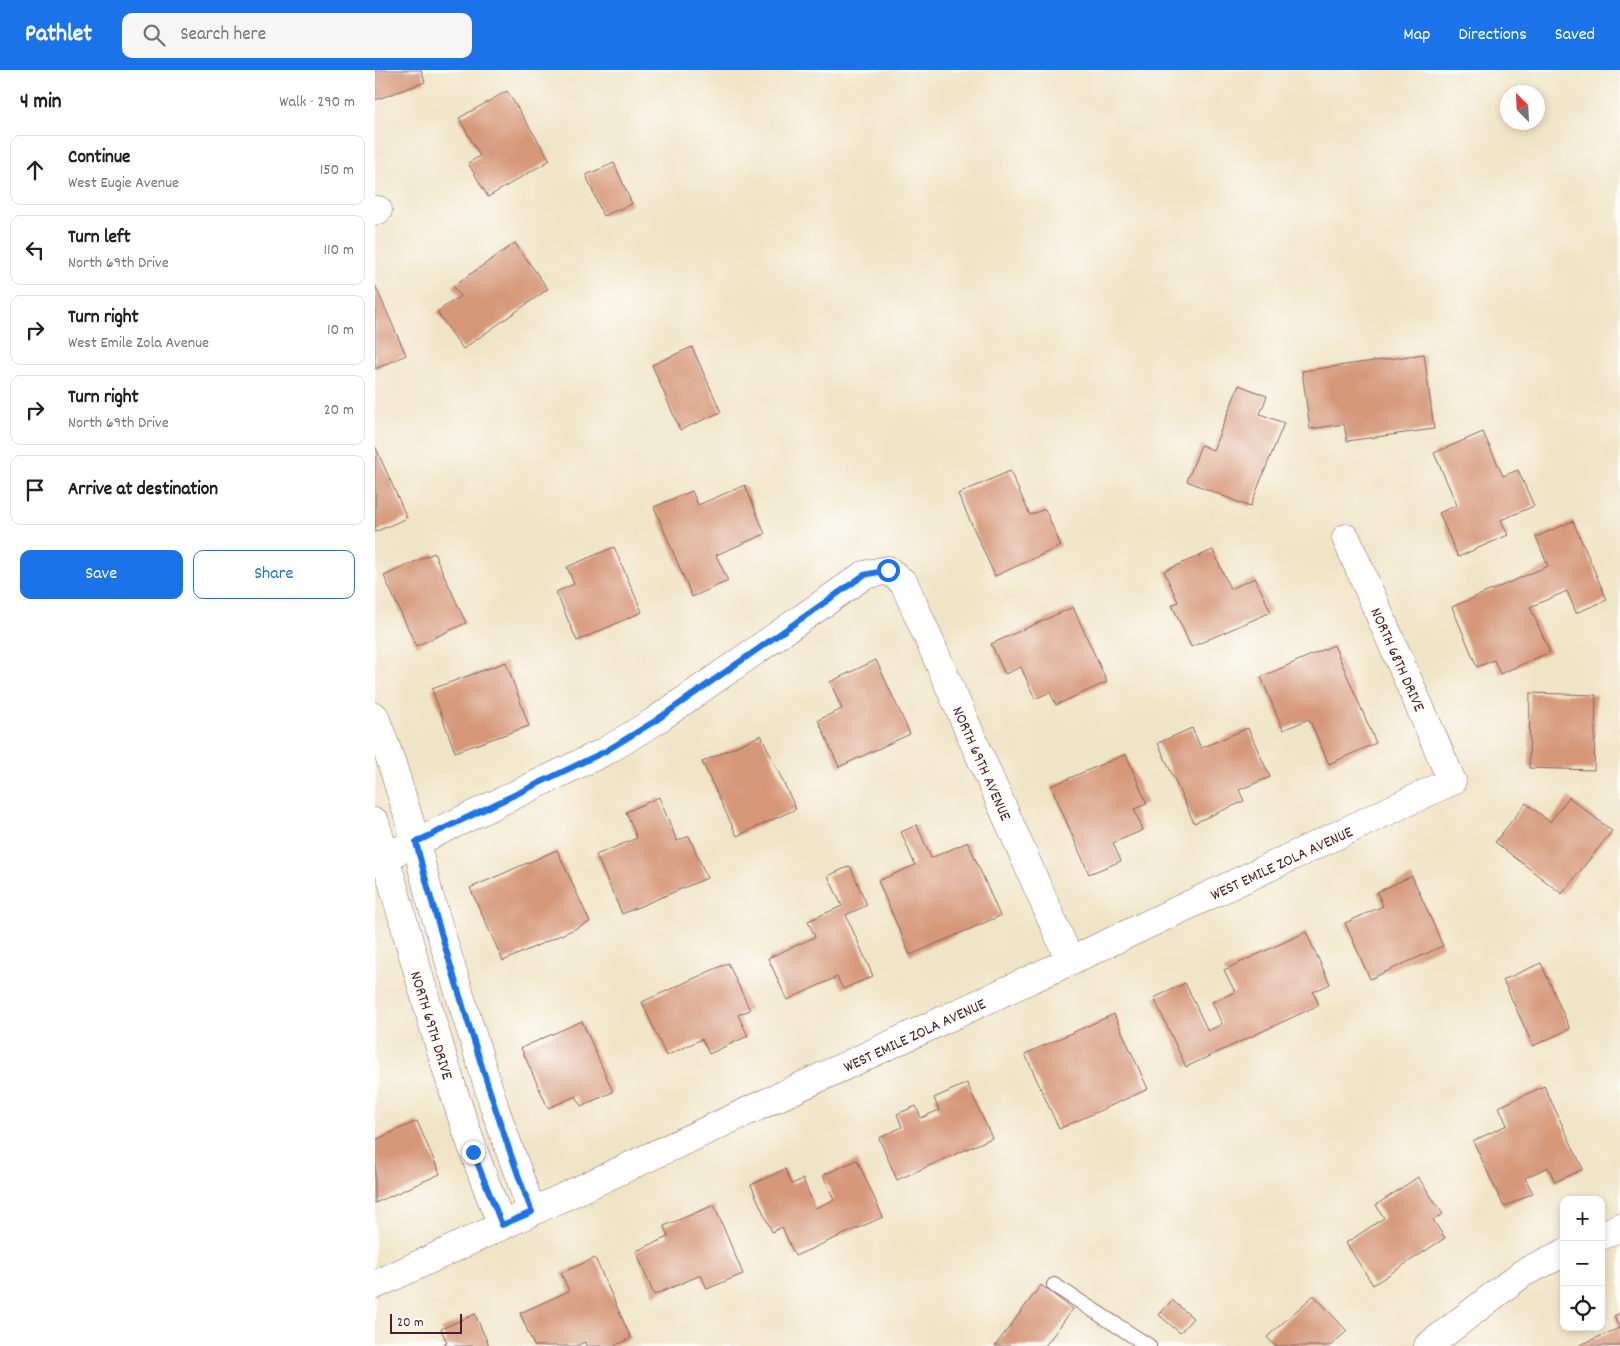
<!DOCTYPE html>
<html lang="en">
<head>
<meta charset="utf-8">
<style>
	body { margin:0; font-family:Dekko,sans-serif; background:#f6f6f6; color:#202124 }
	.controls { position:absolute; right:15px; bottom:15px; display:grid; overflow:hidden; border-radius:10px; box-shadow:0 2px 8px #0003 }
	.controls button { width:45px; height:45px; display:grid; place-items:center; padding:0; border:0; border-bottom:1px solid #e0e0e0; background:#fff; color:#202124; font:25px sans-serif }
	.compass { position:absolute; left:1125px; top:15px; width:45px; height:45px; border-radius:50%; background:#fff; box-shadow:0 2px 8px #0003; rotate:336deg }
	.scale { position:absolute; left:15px; bottom:12px; width:72px; box-sizing:border-box; padding-left:5px; border:2px solid #4a1f2b; border-top:0; font-size:14px; line-height:18px; white-space:nowrap; color:#4a1f2b; -webkit-text-stroke:4px #fdfcf7; paint-order:stroke }
	.stop { position:absolute; width:15px; height:15px; margin:-11px; border:4px solid #1a73e8; border-radius:50%; background:#fff }
	.stop.end { background:#1a73e8; border-color:#fff; box-shadow:0 1px 5px #0008 }
	.list { margin:0; padding:0; list-style:none }
	h2 { display:flex; justify-content:space-between; align-items:center; height:65px; margin:0; padding:0 20px; font-size:21px }
	h2 small { font-size:16px; font-weight:400; color:#757577 }
	.list li { display:grid; grid-template-columns:32px 1fr auto; gap:15px; align-items:center; box-sizing:border-box; height:70px; margin:0 10px 10px; padding:0 10px; border:1px solid #e0e0e0; border-radius:10px }
	.list b { display:block; font-size:19px; white-space:nowrap }
	.list p { margin:0; font-size:16px; white-space:nowrap; color:#757577 }
	.list em { font-size:16px; font-style:normal; color:#757577 }
	.actions { display:flex; gap:10px; padding:15px 20px }
	.actions a { flex:1; padding:11px 0; border:1px solid #1a73e8; border-radius:10px; text-align:center; font-size:18px; color:#1a73e8 }
	.actions .main { background:#1a73e8; color:#fff }
	.icon { flex:none; width:28px; height:28px; fill:none; stroke:currentColor; stroke-width:2; stroke-linecap:round; stroke-linejoin:round }
	.map { position:relative; flex:none; width:1245px; height:1276px; overflow:hidden }
	header { display:flex; align-items:center; gap:30px; box-sizing:border-box; height:70px; padding:0 25px; background:#1a73e8; color:#fff }
	header strong { font-size:24px }
	nav { display:flex; gap:28px; margin-inline-start:auto; font-size:18px }
	.search { width:350px; height:45px; background:#f6f6f6; display:flex; align-items:center; gap:12px; box-sizing:border-box; padding:0 18px; border-radius:10px; color:#757577; font-size:19px }
	main { display:flex }
	aside { flex:1; background:#fff }
	.map>svg:first-child { display:block }
	.building { fill:#d69779 }
	.lines { fill:none; stroke-linecap:round; stroke-linejoin:round }
	.lane-casing { stroke:#846461; stroke-width:16 }
	.street-casing { stroke:#846461; stroke-width:29 }
	.lane { stroke:#fff; stroke-width:14 }
	.street { stroke:#fff; stroke-width:28 }
	.route { stroke:#1a73e8; stroke-width:6 }
	.labels { text-anchor:middle; stroke-width:4; stroke-linejoin:round; paint-order:stroke }
	.street-label { font-size:16px; fill:#4a1f2b; stroke:#fdfcf7 }
</style>
</head>
<body>
<header>
<strong>Pathlet</strong>
<div class="search"><svg class="icon" aria-label="search" viewBox="0 0 24 24"><circle cx="10" cy="10" r="6"/><path d="M15 15l6 6"/></svg>Search here</div>
<nav><a>Map</a><a>Directions</a><a>Saved</a></nav>
</header>
<main>
<aside>
<h2>4 min<small>Walk · 290 m</small></h2>
<ul class="list">
<li><svg class="icon" aria-label="ahead" viewBox="0 0 24 24"><path d="M12 20V5M6 11l6-6 6 6"/></svg><div><b>Continue</b><p>West Eugie Avenue</p></div><em>150 m</em></li>
<li><svg class="icon" aria-label="left" viewBox="0 0 24 24"><path d="M17 20v-9H6M10 6l-5 5 5 5"/></svg><div><b>Turn left</b><p>North 69th Drive</p></div><em>110 m</em></li>
<li><svg class="icon" aria-label="right" viewBox="0 0 24 24"><path d="M7 20v-9h11M14 6l5 5-5 5"/></svg><div><b>Turn right</b><p>West Emile Zola Avenue</p></div><em>10 m</em></li>
<li><svg class="icon" aria-label="right" viewBox="0 0 24 24"><path d="M7 20v-9h11M14 6l5 5-5 5"/></svg><div><b>Turn right</b><p>North 69th Drive</p></div><em>20 m</em></li>
<li><svg class="icon" aria-label="arrive" viewBox="0 0 24 24"><path d="M6 21V4h12l-3 4 3 4H6"/></svg><div><b>Arrive at destination</b></div></li>
</ul>
<div class="actions"><a class="main">Save</a><a>Share</a></div>
</aside>
<div class="map">
<svg width="1245" height="1276" viewBox="0 0 1245 1276">
	<rect width="100%" height="100%" fill="#fdfcf7"/>
	<filter id="ink" filterUnits="userSpaceOnUse"><feTurbulence type="fractalNoise" baseFrequency=".02" numOctaves="2"/><feDisplacementMap in="SourceGraphic" scale="10" xChannelSelector="R" yChannelSelector="G"/><feConvolveMatrix kernelMatrix="1 2 1 2 8 2 1 2 1" color-interpolation-filters="sRGB"/></filter>
	<filter id="wash" filterUnits="userSpaceOnUse"><feTurbulence type="fractalNoise" baseFrequency=".0096" numOctaves="4" result="noise"/><feDisplacementMap in="SourceGraphic" scale="20" xChannelSelector="R" yChannelSelector="G"/><feGaussianBlur stdDeviation="1.12" result="paint"/><feColorMatrix in="noise" values="0 0 0 0 0 0 0 0 0 0 0 0 0 0 0 0 0 1.4 0 .05"/><feComposite in="paint" operator="in"/></filter>
	<g filter="url(#wash)">
		<rect width="100%" height="100%" fill="#f0e4c6"/>
		<g id="blocks">
			<path class="building" d="M0 0H46L50 12 0 30Z
				M132 21 175 90 113 127 93 93 105 86 84 48Z
				M239 93 257 134 228 146 211 105Z
				M140 173 173 219 88 279 62 242 85 226 78 216Z
				M0 215 31 285 0 299Z
				M317 277 346 342 305 360 277 295Z
				M1049 284 1059 359 972 371 969 354 935 359 927 301Z
				M864 315 892 326 885 344 909 353 875 437 812 411 826 375 838 380Z
				M1108 362 1128 406 1143 400 1159 436 1126 450 1133 465 1083 487 1064 443 1082 435 1059 383Z
				M0 376 32 448 0 462Z
				M635 401 655 445 670 439 686 476 620 506 583 424Z
				M370 415 390 464 341 485 353 511 317 527 279 437 317 421 323 435Z
				M1198 451 1232 530 1201 543 1192 521 1155 537 1175 582 1125 604 1119 590 1102 597 1077 537 1173 496 1161 467Z
				M239 477 267 542 202 571 181 522 199 514 192 497Z
				M838 480 855 519 880 508 896 542 816 577 797 535 803 532 789 501Z
				M59 483 91 553 41 576 9 506Z
				M698 537 732 612 681 635 675 622 660 629 646 597 630 604 616 574Z
				M959 575 1001 673 954 694 934 649 908 660 886 607Z
				M501 590 535 664 464 697 443 650 467 639 455 612Z
				M131 592 154 656 80 682 57 619Z
				M1155 623 1221 625 1219 700 1154 698Z
				M817 658 826 678 873 658 895 707 864 720 869 731 819 753 783 673Z
				M386 665 421 739 362 766 327 692Z
				M751 684 772 734 759 739 768 760 738 773 746 791 714 804 676 716Z
				M284 727 302 771 314 766 332 808 247 844 221 785 262 768 251 742Z
				M1194 727 1237 761 1187 824 1120 772 1151 733 1175 752Z
				M542 755 556 788 593 772 625 846 535 885 503 811 540 795 526 762Z
				M182 780 215 852 128 891 95 818Z
				M475 796 492 835 471 845 498 906 468 919 462 907 412 930 393 888 440 867 433 851 467 836 453 806Z
				M1037 806 1068 876 995 909 970 853 1008 836 1002 822Z
				M931 862 955 914 938 922 944 935 811 997 779 928 810 913 833 961 847 954 837 932 860 922 849 900Z
				M353 893 375 940 363 945 373 966 334 984 327 969 291 986 267 932Z
				M1166 893 1195 959 1158 976 1128 910Z
				M739 944 773 1019 684 1059 650 984Z
				M207 951 238 1022 206 1036 201 1026 173 1038 146 978Z
				M592 1013 617 1068 522 1110 504 1068 527 1057 522 1044 541 1036 546 1048 564 1040 559 1028Z
				M1169 1016 1208 1099 1180 1112 1173 1097 1150 1108 1158 1123 1129 1137 1098 1071 1132 1055 1124 1037Z
				M42 1051 65 1104 0 1133V1070Z
				M482 1090 508 1147 420 1186 407 1157 397 1162 376 1115 410 1099 417 1114 428 1109 440 1138 459 1130 448 1105Z
				M1043 1107 1068 1144 1058 1150 1070 1168 998 1215 971 1173 1009 1148 1001 1135Z
				M339 1135 368 1204 332 1219 326 1205 279 1225 261 1181 293 1167 289 1156Z
				M220 1188 256 1268 239 1276H211L210 1272 201 1276H159L145 1243 194 1221 186 1203Z
				M666 1215 698 1239 670 1276H620Z
				M939 1225 972 1261 955 1276H900L892 1267Z
				M797 1230 818 1248 805 1263 784 1245Z
				M1245 1243V1276H1203L1244 1258 1239 1246Z
				M100 1244 114 1276H64L72 1273 66 1259Z"/>
		</g>
	</g>
	<g filter="url(#ink)">
		<use href="#blocks" fill-opacity="0" stroke="#846461" stroke-width="1"/>
		<g class="lines">
			<defs>
				<path id="lane" d="M679 1215 774 1276"/>
				<path id="street" d="M0 140H3
					M0 647 17 694 41 772 54 825 120 1039 157 1142
					M0 752C40 887 73 1025 127 1155
					M0 792 231 681 280 651 489 505 513 500 529 513 695 891
					M1226 1166 1245 1157
					M0 1215 695 891 1077 711 971 468
					M1053 1276 1148 1203 1189 1183"/>
			</defs>
			<use href="#lane" class="lane-casing"/>
			<use href="#street" class="street-casing"/>
			<use href="#lane" class="lane"/>
			<use href="#street" class="street"/>
		</g>
	</g>
	<g class="lines" filter="url(#ink)">
		<path class="route" d="M98 1082 127 1155 157 1142C134 1084 116 1025 97 965 77 901 57 837 41 772L231 681 280 651 489 505 513 500"/>
	</g>
	<g class="labels">
		<g class="street-label">
			<text transform="translate(1024 589) rotate(66)" y="6">NORTH 68TH DRIVE</text>
			<text transform="translate(608 693) rotate(66)" y="6">NORTH 69TH AVENUE</text>
			<text transform="translate(906 792) rotate(-25)" y="6">WEST EMILE ZOLA AVENUE</text>
			<text transform="translate(58 955) rotate(73)" y="6">NORTH 69TH DRIVE</text>
			<text transform="translate(539 964) rotate(-25)" y="6">WEST EMILE ZOLA AVENUE</text>
		</g>
	</g>
</svg>
<div class="controls">
<button>+</button>
<button>−</button>
<button><svg class="icon" aria-label="locate" viewBox="0 0 24 24"><circle cx="12" cy="12" r="6"/><path d="M12 2v4M12 18v4M2 12h4M18 12h4"/></svg></button>
</div>
<svg class="compass" viewBox="-18 -18 36 36"><path d="M0-13l5 13h-10z" fill="#e53935"/><path d="M0 13l5-13h-10z" fill="#757577"/></svg>
<div class="scale">20 m</div>
<div class="stop" style="left:513px;top:500px"></div>
<div class="stop end" style="left:98px;top:1082px"></div>
</div>
</main>
</body>
</html>
